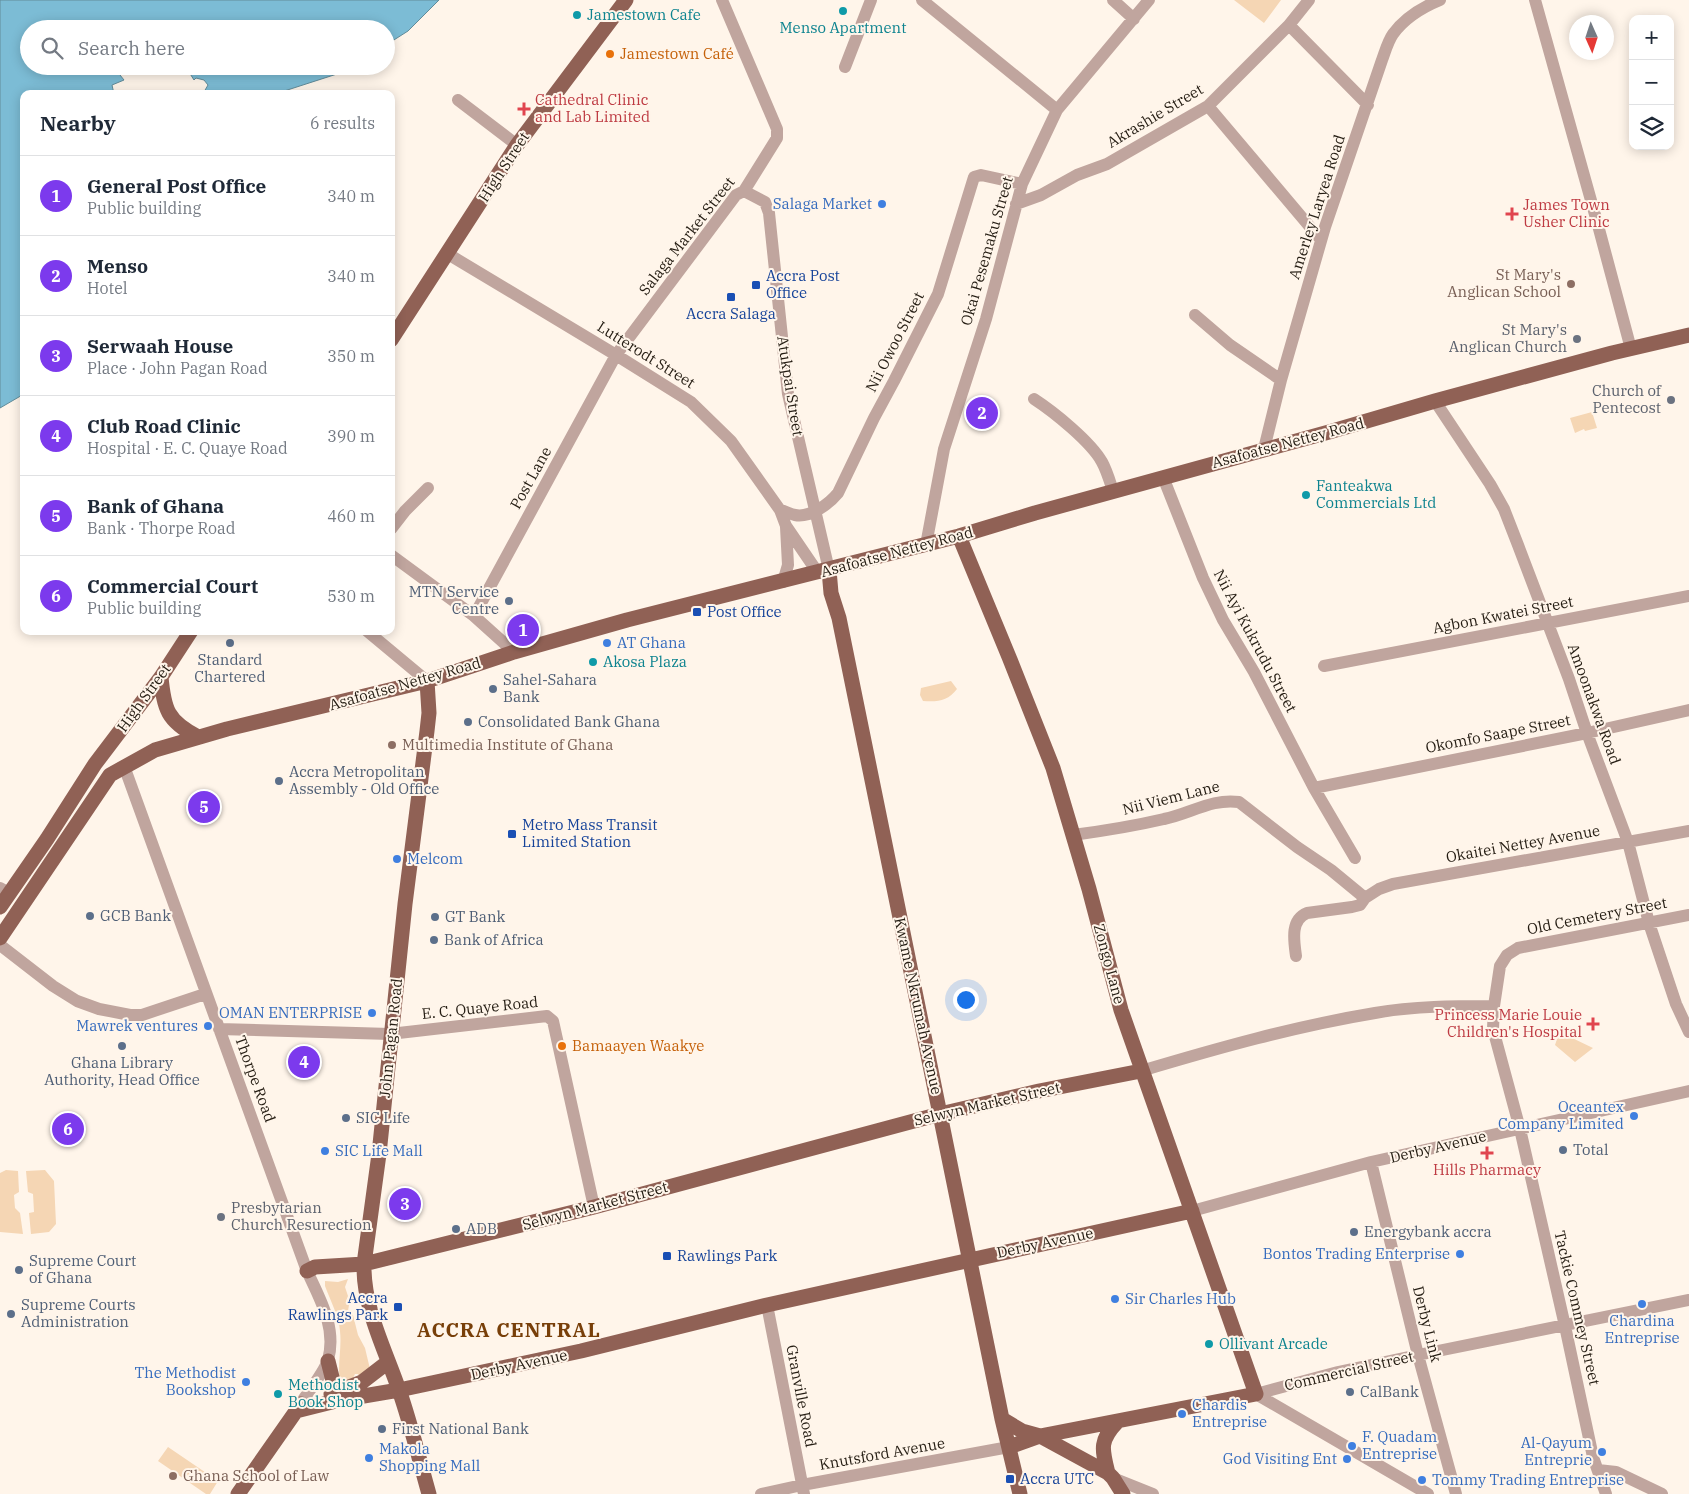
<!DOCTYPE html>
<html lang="en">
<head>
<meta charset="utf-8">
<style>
	body { margin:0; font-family:"IBM Plex Serif",serif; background:#f2f2f3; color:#1f2937 }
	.controls { position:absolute; right:15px; top:15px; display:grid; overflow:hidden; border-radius:10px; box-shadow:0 2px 12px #0003 }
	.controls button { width:45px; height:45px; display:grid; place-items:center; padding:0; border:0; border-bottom:1px solid #e0e1e3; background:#fff; color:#1f2937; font:25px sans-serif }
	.compass { position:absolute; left:1569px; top:15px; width:45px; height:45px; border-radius:50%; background:#fff; box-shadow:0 2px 12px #0003; rotate:177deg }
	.you { position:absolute; left:965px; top:999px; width:18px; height:18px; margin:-12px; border:4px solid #fff; border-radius:50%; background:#1a73e8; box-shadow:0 0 0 8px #1a73e833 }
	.badge { display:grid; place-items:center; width:32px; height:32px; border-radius:50%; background:#7c3aed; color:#fff; font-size:16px; font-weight:700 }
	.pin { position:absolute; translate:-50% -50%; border:2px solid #fff; box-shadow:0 1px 5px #0006 }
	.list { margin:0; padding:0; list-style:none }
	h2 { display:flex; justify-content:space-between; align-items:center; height:65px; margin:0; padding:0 20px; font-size:21px }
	h2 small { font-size:16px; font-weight:400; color:#747a83 }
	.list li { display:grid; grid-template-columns:32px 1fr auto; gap:15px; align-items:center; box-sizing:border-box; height:80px; padding:0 20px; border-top:1px solid #e0e1e3 }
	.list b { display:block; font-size:19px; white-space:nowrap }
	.list p { margin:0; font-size:16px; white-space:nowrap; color:#747a83 }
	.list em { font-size:16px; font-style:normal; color:#747a83 }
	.icon { flex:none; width:28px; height:28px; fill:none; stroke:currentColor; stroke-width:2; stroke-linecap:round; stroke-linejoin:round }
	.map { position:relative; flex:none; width:1689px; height:1494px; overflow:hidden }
	.search { position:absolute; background:#fff; box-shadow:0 2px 12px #0003; left:20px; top:20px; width:375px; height:55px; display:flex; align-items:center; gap:12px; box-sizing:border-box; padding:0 18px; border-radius:28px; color:#747a83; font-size:19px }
	.panel { position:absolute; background:#fff; box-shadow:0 2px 12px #0003; left:20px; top:90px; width:375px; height:545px; border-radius:10px }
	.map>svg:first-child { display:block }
	.green { fill:#f5d6b4 }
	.water { fill:#7cbcd5; stroke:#628c9a }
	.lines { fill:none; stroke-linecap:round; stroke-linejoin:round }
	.minor { stroke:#c0a59e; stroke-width:12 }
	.major { stroke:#906155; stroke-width:15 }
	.culture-dot { fill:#0f9aa8; stroke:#fff5ea; stroke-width:2 }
	.food-dot { fill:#e8710a; stroke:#fff5ea; stroke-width:2 }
	.health-dot { fill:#e0444e; stroke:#fff5ea; stroke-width:2 }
	.shop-dot { fill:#3f7fe0; stroke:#fff5ea; stroke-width:2 }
	.education-dot { fill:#8d6e63; stroke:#fff5ea; stroke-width:2 }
	.transit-dot { fill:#1a4fb4; stroke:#fff5ea; stroke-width:2 }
	.worship-dot { fill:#6b7280; stroke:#fff5ea; stroke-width:2 }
	.service-dot { fill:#5c6f8a; stroke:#fff5ea; stroke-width:2 }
	.labels { text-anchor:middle; stroke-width:4; stroke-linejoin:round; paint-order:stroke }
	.culture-label { font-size:15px; fill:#0d838f; stroke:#fff5ea; text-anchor:start }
	.food-label { font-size:15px; fill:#c56008; stroke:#fff5ea; text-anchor:start }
	.health-label { font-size:15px; fill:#be3a42; stroke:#fff5ea; text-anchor:start }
	.street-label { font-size:15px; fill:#241c12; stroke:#fff5ea }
	.shop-label { font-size:15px; fill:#366cbe; stroke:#fff5ea; text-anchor:end }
	.education-label { font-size:15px; fill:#785e54; stroke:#fff5ea; text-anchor:start }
	.transit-label { font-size:15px; fill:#164399; stroke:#fff5ea; text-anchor:start }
	.worship-label { font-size:15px; fill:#5b616d; stroke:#fff5ea; text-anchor:end }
	.service-label { font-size:15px; fill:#4e5e75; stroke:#fff5ea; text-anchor:start }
	.district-label { font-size:20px; font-weight:bold; letter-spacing:1px; fill:#783f09; stroke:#fff5ea }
</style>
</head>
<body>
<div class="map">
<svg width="1689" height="1494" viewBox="0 0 1689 1494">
	<rect width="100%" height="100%" fill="#fff5ea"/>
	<path class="green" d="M1234 0H1281L1264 23Z
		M1592 412 1597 428 1585 431 1584 429 1575 433 1570 418Z
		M951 681 957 689C948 701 938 702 923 701L920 695 921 688Z
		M1562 1036H1568L1593 1048 1575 1062 1555 1045 1557 1039Z
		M6 1170 18 1171 19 1192 14 1195 15 1208 20 1213 23 1234 0 1232V1173Z
		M45 1170 54 1181 56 1224 49 1232 31 1234 29 1213 34 1212 33 1194 28 1192 26 1171Z
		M348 1279 345 1287 348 1296 346 1301 349 1305 348 1311 353 1315 358 1335 365 1348 370 1369 359 1377 358 1374H355L352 1380 340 1383C337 1365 342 1349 340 1331 339 1316 330 1300 325 1286V1281L338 1282Z
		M168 1447 218 1481 210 1494H206L158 1461Z"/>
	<path class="water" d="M0 0H439L408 31 386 45V29H194L192 26H182V29H29V66H125V71L120 75 124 80 112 85 114 94H24V394L0 408Z
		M188 66H351L340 73 275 94H206L204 92 208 85 204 80 196 78 194 80 189 72Z"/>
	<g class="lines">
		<path class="minor" d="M922 0 1057 110
			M1113 0 1134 19
			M1535 0 1599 229 1631 349
			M1289 25 1368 105
			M845 67 871 0
			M458 100 517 145
			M1208 106 1321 240
			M744 191 765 202 769 213 788 394 829 570
			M1016 204 1041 195 1077 175 1107 164 1208 106 1289 25 1309 0
			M448 254 616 355 691 402 731 441 780 510 786 526 818 573
			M1195 315 1230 345 1281 380
			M1034 399C1054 412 1091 442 1102 462 1107 471 1110 482 1113 491
			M1435 401 1490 484 1504 509 1518 545 1569 679 1587 733 1628 842 1649 923 1676 1004 1689 1032
			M1264 449 1281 380 1325 227 1382 60C1385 52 1388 41 1393 34 1404 19 1423 7 1440 0
			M1163 477 1203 578 1223 620 1254 672 1314 788 1355 858
			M780 510C785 511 790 514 795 515 810 518 829 504 838 493L874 418 894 381 938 294 974 177 981 175 1022 184
			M391 529 405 511 428 488
			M926 545 944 449 986 319 1022 184 1057 110 1149 0
			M391 555 474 616 514 652
			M783 582 788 565 786 527
			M474 616 616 355 736 195 744 191 777 138V129L722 0
			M367 631 427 681
			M1324 666 1689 596
			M124 766 307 1271C320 1299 337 1328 328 1360 325 1370 310 1390 303 1400
			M1314 788 1587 733 1689 710
			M1073 835C1103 831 1134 826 1164 819 1190 814 1212 798 1239 802L1297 847 1331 870 1365 898
			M0 888 9 893
			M0 945 53 986 77 1001 99 1009 130 1015H142L205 994
			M1296 956C1294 941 1290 920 1307 913L1352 907 1360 905 1365 898 1379 889 1393 884 1689 831
			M219 1029 390 1034 547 1016 553 1021 594 1207
			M1141 1071C1218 1048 1296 1026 1375 1013 1414 1006 1454 1006 1494 1006
			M1371 1162 1418 1355 1456 1494
			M1192 1211 1371 1162 1689 1091
			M767 1305 804 1494
			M1256 1394 1338 1372 1418 1355 1689 1300
			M1256 1394 1428 1494
			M1598 1470 1616 1472 1662 1494
			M1113 1478 1153 1494
			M761 1494 802 1485 1009 1447
			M1606 1494 1593 1457 1565 1326 1520 1129 1493 1029 1494 1006 1500 966 1507 955 1518 948 1689 915"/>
		<path class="major" d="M391 340 517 145 626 0
			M959 536 1009 657 1053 768 1089 889 1121 1010 1256 1394 1040 1436 1009 1447
			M829 570 831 593 839 618 1002 1419 1020 1494
			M161 677C164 709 167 721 198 737
			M427 681 429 713 427 731 405 904 379 1154 364 1264C363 1308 385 1349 399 1390 411 1424 419 1459 429 1494
			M0 907 47 839 95 764 161 677 191 631
			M0 938 110 775 155 750 227 729 427 681 514 652 627 620 959 536 1035 513 1329 432 1435 401 1612 353 1689 335
			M307 1271 315 1267 364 1264 594 1207 940 1114 1039 1091 1141 1071
			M328 1361 333 1381 338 1392
			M331 1394 362 1382 388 1362
			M296 1411 340 1400 399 1390 581 1351 767 1305 1192 1211
			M1002 1419 1022 1431 1040 1436 1108 1473 1113 1478 1123 1494
			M1108 1473C1102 1449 1099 1441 1117 1422
			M238 1494 301 1404"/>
	</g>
	<g class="culture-dot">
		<circle cx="843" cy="11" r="5"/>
		<circle cx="577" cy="15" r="5"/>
		<circle cx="1306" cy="495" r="5"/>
		<circle cx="593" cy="662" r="5"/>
		<circle cx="1209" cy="1344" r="5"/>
		<circle cx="278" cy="1394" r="5"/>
	</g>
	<g class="food-dot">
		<circle cx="610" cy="54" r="5"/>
		<circle cx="562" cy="1046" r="5"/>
	</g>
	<g class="health-dot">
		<path d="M521.5 101.5h5v5h5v5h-5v5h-5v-5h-5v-5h5z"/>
		<path d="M1509.5 206.5h5v5h5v5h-5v5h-5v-5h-5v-5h5z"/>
		<path d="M1590.5 1016.5h5v5h5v5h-5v5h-5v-5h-5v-5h5z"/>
		<path d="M1484.5 1145.5h5v5h5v5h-5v5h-5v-5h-5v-5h5z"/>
	</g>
	<g class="shop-dot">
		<circle cx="882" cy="204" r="5"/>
		<circle cx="607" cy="643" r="5"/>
		<circle cx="397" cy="859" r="5"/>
		<circle cx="372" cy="1013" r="5"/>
		<circle cx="208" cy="1026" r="5"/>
		<circle cx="1634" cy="1116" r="5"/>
		<circle cx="325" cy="1151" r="5"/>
		<circle cx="1460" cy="1254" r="5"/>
		<circle cx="1115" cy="1299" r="5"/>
		<circle cx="1642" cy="1304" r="5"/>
		<circle cx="246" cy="1382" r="5"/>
		<circle cx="1182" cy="1414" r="5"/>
		<circle cx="1352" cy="1446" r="5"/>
		<circle cx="1602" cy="1452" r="5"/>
		<circle cx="369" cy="1458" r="5"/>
		<circle cx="1347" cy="1459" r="5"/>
		<circle cx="1422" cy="1480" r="5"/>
	</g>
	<g class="education-dot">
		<circle cx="1571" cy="284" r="5"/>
		<circle cx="392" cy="745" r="5"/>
		<circle cx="173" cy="1476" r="5"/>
	</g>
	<g class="transit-dot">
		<rect x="751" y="280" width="10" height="10" rx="2.5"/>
		<rect x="726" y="292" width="10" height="10" rx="2.5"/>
		<rect x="692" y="607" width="10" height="10" rx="2.5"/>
		<rect x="507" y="829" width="10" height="10" rx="2.5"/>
		<rect x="662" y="1251" width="10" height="10" rx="2.5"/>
		<rect x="393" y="1302" width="10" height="10" rx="2.5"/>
		<rect x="1005" y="1474" width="10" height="10" rx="2.5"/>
	</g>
	<g class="worship-dot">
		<circle cx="1577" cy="339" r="5"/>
		<circle cx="1671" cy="400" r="5"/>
		<circle cx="221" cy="1217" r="5"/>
	</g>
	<g class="service-dot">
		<circle cx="509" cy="601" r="5"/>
		<circle cx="230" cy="643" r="5"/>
		<circle cx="493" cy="689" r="5"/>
		<circle cx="468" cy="722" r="5"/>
		<circle cx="279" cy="781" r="5"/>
		<circle cx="90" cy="916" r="5"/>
		<circle cx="435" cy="917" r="5"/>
		<circle cx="434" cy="940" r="5"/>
		<circle cx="122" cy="1046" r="5"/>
		<circle cx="346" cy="1118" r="5"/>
		<circle cx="1563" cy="1150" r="5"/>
		<circle cx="456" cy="1229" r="5"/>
		<circle cx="1354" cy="1232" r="5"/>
		<circle cx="19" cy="1270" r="5"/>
		<circle cx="11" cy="1314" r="5"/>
		<circle cx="1350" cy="1392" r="5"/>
		<circle cx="382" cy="1429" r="5"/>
	</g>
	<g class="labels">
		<g class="culture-label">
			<text x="587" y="20">Jamestown Cafe</text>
			<text x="843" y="33" text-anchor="middle">Menso Apartment</text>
			<text x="1316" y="491">Fanteakwa<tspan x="1316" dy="17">Commercials Ltd</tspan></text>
			<text x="603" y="667">Akosa Plaza</text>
			<text x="1219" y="1349">Ollivant Arcade</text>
			<text x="288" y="1390">Methodist<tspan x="288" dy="17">Book Shop</tspan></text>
		</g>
		<g class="food-label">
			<text x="620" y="59">Jamestown Café</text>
			<text x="572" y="1051">Bamaayen Waakye</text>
		</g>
		<g class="health-label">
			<text x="535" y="105">Cathedral Clinic<tspan x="535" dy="17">and Lab Limited</tspan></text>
			<text x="1523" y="210">James Town<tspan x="1523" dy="17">Usher Clinic</tspan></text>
			<text x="1582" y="1020" text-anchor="end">Princess Marie Louie<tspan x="1582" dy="17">Children's Hospital</tspan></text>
			<text x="1487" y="1175" text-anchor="middle">Hills Pharmacy</text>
		</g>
		<g class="street-label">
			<text transform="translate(1155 116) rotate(-31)" y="5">Akrashie Street</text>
			<text transform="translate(504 167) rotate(-57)" y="5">High Street</text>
			<text transform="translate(1317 207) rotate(-72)" y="5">Amerley Laryea Road</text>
			<text transform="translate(687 236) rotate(-52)" y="5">Salaga Market Street</text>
			<text transform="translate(987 251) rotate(-74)" y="5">Okai Pesemaku Street</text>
			<text transform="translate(895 342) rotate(-63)" y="5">Nii Owoo Street</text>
			<text transform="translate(646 355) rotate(32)" y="5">Lutterodt Street</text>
			<text transform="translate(790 386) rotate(81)" y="5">Atukpai Street</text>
			<text transform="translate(1288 443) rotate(-15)" y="5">Asafoatse Nettey Road</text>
			<text transform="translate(531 478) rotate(-61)" y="5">Post Lane</text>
			<text transform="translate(897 552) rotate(-15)" y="5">Asafoatse Nettey Road</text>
			<text transform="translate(1503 615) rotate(-11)" y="5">Agbon Kwatei Street</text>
			<text transform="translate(1255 641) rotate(62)" y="5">Nii Ayi Kukrudu Street</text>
			<text transform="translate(405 684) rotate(-16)" y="5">Asafoatse Nettey Road</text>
			<text transform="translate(144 698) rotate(-54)" y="5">High Street</text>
			<text transform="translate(1594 704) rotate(70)" y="5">Amoonakwa Road</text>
			<text transform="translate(1498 734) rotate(-11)" y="5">Okomfo Saape Street</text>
			<text transform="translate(1171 798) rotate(-14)" y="5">Nii Viem Lane</text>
			<text transform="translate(1523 844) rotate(-10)" y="5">Okaitei Nettey Avenue</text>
			<text transform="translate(1597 916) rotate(-11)" y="5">Old Cemetery Street</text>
			<text transform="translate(1109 964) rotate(75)" y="5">Zongo Lane</text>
			<text transform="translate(918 1006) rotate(78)" y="5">Kwame Nkrumah Avenue</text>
			<text transform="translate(480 1008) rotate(-6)" y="5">E. C. Quaye Road</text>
			<text transform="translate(391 1038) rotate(-84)" y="5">John Pagan Road</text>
			<text transform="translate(255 1079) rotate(70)" y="5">Thorpe Road</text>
			<text transform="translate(987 1104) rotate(-13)" y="5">Selwyn Market Street</text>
			<text transform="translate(1438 1147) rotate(-13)" y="5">Derby Avenue</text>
			<text transform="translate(595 1206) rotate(-15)" y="5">Selwyn Market Street</text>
			<text transform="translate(1045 1243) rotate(-12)" y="5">Derby Avenue</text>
			<text transform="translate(1577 1308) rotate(77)" y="5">Tackie Commey Street</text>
			<text transform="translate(1427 1324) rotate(76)" y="5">Derby Link</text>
			<text transform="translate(519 1365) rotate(-12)" y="5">Derby Avenue</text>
			<text transform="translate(1349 1371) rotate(-13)" y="5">Commercial Street</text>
			<text transform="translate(801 1396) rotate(79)" y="5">Granville Road</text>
			<text transform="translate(882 1454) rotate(-10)" y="5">Knutsford Avenue</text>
		</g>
		<g class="shop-label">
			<text x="872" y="209">Salaga Market</text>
			<text x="617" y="648" text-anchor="start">AT Ghana</text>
			<text x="407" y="864" text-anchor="start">Melcom</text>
			<text x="362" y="1018">OMAN ENTERPRISE</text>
			<text x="198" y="1031">Mawrek ventures</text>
			<text x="1624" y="1112">Oceantex<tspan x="1624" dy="17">Company Limited</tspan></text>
			<text x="335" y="1156" text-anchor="start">SIC Life Mall</text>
			<text x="1450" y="1259">Bontos Trading Enterprise</text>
			<text x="1125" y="1304" text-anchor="start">Sir Charles Hub</text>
			<text x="1642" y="1326" text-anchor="middle">Chardina<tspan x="1642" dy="17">Entreprise</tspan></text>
			<text x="236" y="1378">The Methodist<tspan x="236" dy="17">Bookshop</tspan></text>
			<text x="1192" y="1410" text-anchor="start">Chardis<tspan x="1192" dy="17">Entreprise</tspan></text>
			<text x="1362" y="1442" text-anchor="start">F. Quadam<tspan x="1362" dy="17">Entreprise</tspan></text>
			<text x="1592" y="1448">Al-Qayum<tspan x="1592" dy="17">Entreprie</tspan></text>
			<text x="379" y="1454" text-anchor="start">Makola<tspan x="379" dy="17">Shopping Mall</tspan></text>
			<text x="1337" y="1464">God Visiting Ent</text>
			<text x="1432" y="1485" text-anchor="start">Tommy Trading Entreprise</text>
		</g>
		<g class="education-label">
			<text x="1561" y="280" text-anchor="end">St Mary's<tspan x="1561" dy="17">Anglican School</tspan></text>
			<text x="402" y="750">Multimedia Institute of Ghana</text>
			<text x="183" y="1481">Ghana School of Law</text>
		</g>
		<g class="transit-label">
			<text x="766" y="281">Accra Post<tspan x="766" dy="17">Office</tspan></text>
			<text x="731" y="319" text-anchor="middle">Accra Salaga</text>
			<text x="707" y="617">Post Office</text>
			<text x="522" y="830">Metro Mass Transit<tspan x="522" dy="17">Limited Station</tspan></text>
			<text x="677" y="1261">Rawlings Park</text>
			<text x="388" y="1303" text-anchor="end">Accra<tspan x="388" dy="17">Rawlings Park</tspan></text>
			<text x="1020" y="1484">Accra UTC</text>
		</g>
		<g class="worship-label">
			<text x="1567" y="335">St Mary's<tspan x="1567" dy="17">Anglican Church</tspan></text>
			<text x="1661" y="396">Church of<tspan x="1661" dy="17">Pentecost</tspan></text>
			<text x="231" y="1213" text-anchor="start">Presbytarian<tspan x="231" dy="17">Church Resurection</tspan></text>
		</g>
		<g class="service-label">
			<text x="499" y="597" text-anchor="end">MTN Service<tspan x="499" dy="17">Centre</tspan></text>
			<text x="230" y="665" text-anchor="middle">Standard<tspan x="230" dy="17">Chartered</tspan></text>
			<text x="503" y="685">Sahel-Sahara<tspan x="503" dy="17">Bank</tspan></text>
			<text x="478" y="727">Consolidated Bank Ghana</text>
			<text x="289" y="777">Accra Metropolitan<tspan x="289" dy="17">Assembly - Old Office</tspan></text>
			<text x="100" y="921">GCB Bank</text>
			<text x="445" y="922">GT Bank</text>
			<text x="444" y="945">Bank of Africa</text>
			<text x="122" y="1068" text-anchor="middle">Ghana Library<tspan x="122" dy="17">Authority, Head Office</tspan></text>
			<text x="356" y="1123">SIC Life</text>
			<text x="1573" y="1155">Total</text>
			<text x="466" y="1234">ADB</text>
			<text x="1364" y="1237">Energybank accra</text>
			<text x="29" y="1266">Supreme Court<tspan x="29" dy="17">of Ghana</tspan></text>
			<text x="21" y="1310">Supreme Courts<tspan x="21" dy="17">Administration</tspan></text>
			<text x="1360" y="1397">CalBank</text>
			<text x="392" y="1434">First National Bank</text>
		</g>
		<g class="district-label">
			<text x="509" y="1337">ACCRA CENTRAL</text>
		</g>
	</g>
</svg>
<div class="controls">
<button>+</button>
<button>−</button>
<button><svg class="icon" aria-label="layers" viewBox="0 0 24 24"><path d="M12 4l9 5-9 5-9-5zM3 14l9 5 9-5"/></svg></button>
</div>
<svg class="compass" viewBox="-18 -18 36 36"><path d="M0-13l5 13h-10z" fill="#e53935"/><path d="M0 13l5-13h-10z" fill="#747a83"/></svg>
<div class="you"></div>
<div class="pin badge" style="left:523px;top:630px">1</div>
<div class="pin badge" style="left:982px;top:413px">2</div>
<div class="pin badge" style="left:405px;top:1204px">3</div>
<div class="pin badge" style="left:304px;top:1062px">4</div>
<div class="pin badge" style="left:204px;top:807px">5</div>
<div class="pin badge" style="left:68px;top:1129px">6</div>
<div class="search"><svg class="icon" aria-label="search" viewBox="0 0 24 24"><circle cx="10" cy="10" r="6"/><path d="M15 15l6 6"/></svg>Search here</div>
<section class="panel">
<h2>Nearby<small>6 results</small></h2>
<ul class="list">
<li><span class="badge">1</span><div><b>General Post Office</b><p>Public building</p></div><em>340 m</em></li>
<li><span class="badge">2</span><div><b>Menso</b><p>Hotel</p></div><em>340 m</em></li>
<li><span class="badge">3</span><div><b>Serwaah House</b><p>Place · John Pagan Road</p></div><em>350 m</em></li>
<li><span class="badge">4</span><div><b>Club Road Clinic</b><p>Hospital · E. C. Quaye Road</p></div><em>390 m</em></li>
<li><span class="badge">5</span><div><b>Bank of Ghana</b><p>Bank · Thorpe Road</p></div><em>460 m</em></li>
<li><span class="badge">6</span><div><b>Commercial Court</b><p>Public building</p></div><em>530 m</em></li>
</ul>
</section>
</div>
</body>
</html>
